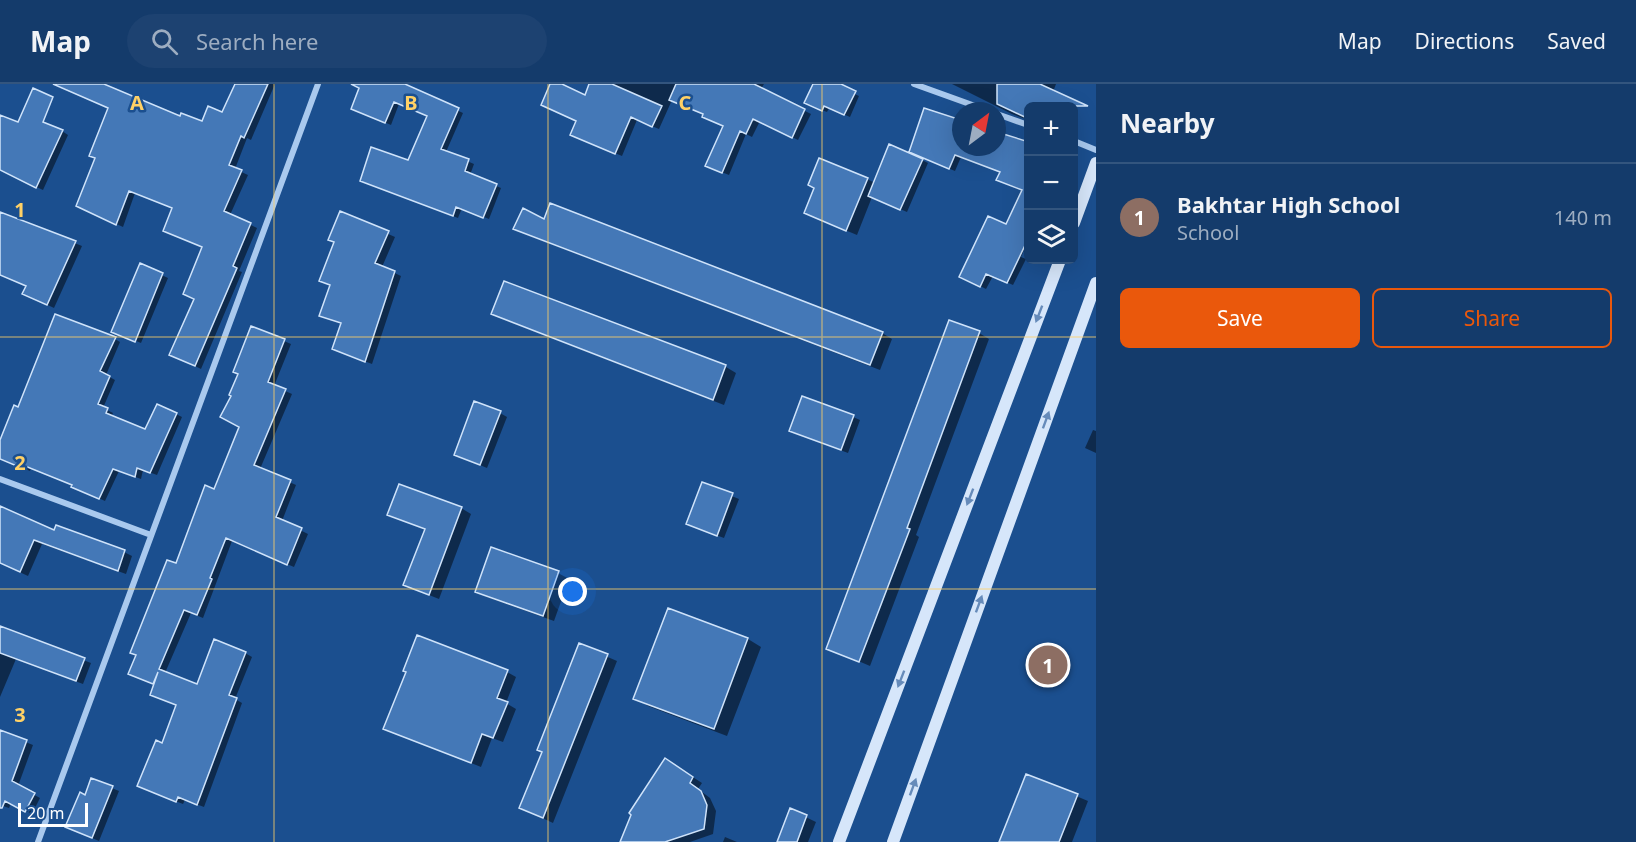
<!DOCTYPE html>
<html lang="en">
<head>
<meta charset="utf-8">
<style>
	body { margin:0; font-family:"Noto Sans",sans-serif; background:#1d4271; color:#f1f3f6 }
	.controls { position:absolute; right:18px; top:18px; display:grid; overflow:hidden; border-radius:9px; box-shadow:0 6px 24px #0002 }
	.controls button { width:54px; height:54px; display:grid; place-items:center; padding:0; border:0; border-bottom:2px solid #33557e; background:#143b6b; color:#f1f3f6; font:30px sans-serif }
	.compass { position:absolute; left:952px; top:18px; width:54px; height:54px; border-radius:50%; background:#143b6b; box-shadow:0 6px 24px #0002; rotate:32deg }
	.scale { position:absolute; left:18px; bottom:15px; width:70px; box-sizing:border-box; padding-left:6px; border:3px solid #fff; border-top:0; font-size:16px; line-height:21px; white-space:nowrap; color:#fff; -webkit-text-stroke:4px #1b4f8f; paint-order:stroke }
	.you { position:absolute; left:573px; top:508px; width:21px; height:21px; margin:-15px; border:4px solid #fff; border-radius:50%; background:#1a73e8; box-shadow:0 0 0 9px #1a73e833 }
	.badge { display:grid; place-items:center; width:39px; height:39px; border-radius:50%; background:#ea580c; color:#fff; font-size:20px; font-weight:700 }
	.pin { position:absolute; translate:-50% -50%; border:3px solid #fff; box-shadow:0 2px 6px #0006 }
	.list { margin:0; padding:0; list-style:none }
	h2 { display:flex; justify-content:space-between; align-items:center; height:78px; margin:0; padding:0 24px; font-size:26px }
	h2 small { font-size:20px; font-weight:400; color:#9dadc1 }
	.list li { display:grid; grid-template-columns:39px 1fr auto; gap:18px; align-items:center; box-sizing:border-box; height:108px; padding:0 24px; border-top:2px solid #33557e }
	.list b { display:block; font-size:22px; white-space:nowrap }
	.list p { margin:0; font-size:20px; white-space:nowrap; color:#9dadc1 }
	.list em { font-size:20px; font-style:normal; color:#9dadc1 }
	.actions { display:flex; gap:12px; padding:18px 24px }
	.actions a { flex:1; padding:14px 0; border:2px solid #ea580c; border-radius:9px; text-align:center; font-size:21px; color:#ea580c }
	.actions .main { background:#ea580c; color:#fff }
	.icon { flex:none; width:33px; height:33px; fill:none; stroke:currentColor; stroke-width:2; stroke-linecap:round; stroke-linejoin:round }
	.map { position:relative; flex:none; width:1096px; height:758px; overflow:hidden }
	header { display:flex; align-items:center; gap:36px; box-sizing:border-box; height:84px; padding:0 30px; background:#143b6b; border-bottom:2px solid #33557e }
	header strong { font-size:28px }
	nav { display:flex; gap:33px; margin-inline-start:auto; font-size:21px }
	.search { width:420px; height:54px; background:#1d4271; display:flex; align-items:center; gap:15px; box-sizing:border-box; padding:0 21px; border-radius:33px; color:#9dadc1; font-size:22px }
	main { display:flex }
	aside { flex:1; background:#143b6b }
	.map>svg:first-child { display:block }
	.shadow { fill:#0007 }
	.building { fill:#4478b7; stroke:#cfe3fa; stroke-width:1.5 }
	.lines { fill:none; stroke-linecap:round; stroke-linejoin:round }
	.street { stroke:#a9c9ee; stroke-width:6 }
	.secondary { stroke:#d6e6fa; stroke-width:12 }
	.oneway { fill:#668bba }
	.grid { fill:none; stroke:#ffd166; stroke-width:1.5; stroke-opacity:0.55 }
	.grid-label { font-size:20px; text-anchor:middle; font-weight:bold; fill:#ffd166; stroke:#1b4f8f; stroke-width:5; stroke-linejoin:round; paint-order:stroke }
</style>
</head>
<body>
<header>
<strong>Map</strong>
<div class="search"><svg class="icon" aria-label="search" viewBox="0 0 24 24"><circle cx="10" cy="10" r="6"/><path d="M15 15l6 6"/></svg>Search here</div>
<nav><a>Map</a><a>Directions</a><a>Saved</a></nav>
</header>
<main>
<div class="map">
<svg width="1096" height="758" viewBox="0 0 1096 758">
	<rect width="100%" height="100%" fill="#1b4f8f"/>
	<path class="shadow" d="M73 0H101L181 34 202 39 223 30 237 0H275L251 56 247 54 235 85 248 91 230 131 257 144 239 187 242 188 201 285 177 273 196 215 203 163 173 124 135 109 123 143 84 125 110 24Z
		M362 0H401L463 29 446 68 474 80 470 91 501 104 489 135 462 124 458 134 367 99 409 78 429 32 399 20 391 41 358 27Z
		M552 0H558L585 13 591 0H764L761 5 811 30 798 56 760 37 752 53 746 50 729 91 714 85 724 43 705 30 672 16 659 45 637 36 622 72 579 54 578 37Z
		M815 0H833L859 12 850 33 829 24 827 28 811 22Z
		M952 0H1056L1053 8 1073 18 1071 22H1028V36L1012 30Z
		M925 26 961 37V63H997L1026 59 1028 54V157L1021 173 1026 175 1013 201 993 192 986 205 968 196 1007 142 1024 106 1001 88 961 73 955 87 919 72Z
		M0 32 18 40 62 47 68 51 43 106 0 86Z
		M922 76 928 79 907 128 872 113 857 151 816 134 867 95 875 99Z
		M0 129 82 162 54 224 31 213 27 202 0 191Z
		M341 129 395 153 382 183 401 192 372 280 333 265 342 240 321 231 331 202 321 197 335 158Z
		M545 137 882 249 892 255 880 286 525 150 515 144Z
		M140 181 168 194 141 259 117 249Z
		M505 199 726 283 736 289 724 321 503 235 493 230Z
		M979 249 989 255 916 451 919 453 870 582 828 564Z
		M115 255 120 258 106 291 115 296 103 324 113 329 111 333 146 347 176 330 182 333 157 391 143 386 141 395 119 387 105 417 79 405 73 401 31 384 30 387 0 375V360L19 325Z
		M284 257 291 260 274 302 292 310 260 385 296 401 282 437 308 450 294 483 232 457 203 534 191 529 165 589 198 602 245 569 252 573 235 615 242 619 204 723 185 716 183 720 145 705 178 621 155 601 130 590 176 481 215 406Z
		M500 329 507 333 487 384 463 374Z
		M853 333 860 336 848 369 797 350Z
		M1093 346 1096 347V369L1085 364Z
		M702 400 739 415 724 454 694 443Z
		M0 424 55 448 57 443 124 468 132 472 126 490 42 460 28 492 0 479Z
		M461 424 471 430 439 515 414 505 426 446 389 431Z
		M491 465 558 489 569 495 554 537 487 513 477 508Z
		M669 525 748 555 761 563 727 652 648 622 635 614Z
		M0 544 91 579 83 600 16 575 0 613Z
		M580 561 617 577 553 739 521 724 543 668Z
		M507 588 516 593 506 619 516 625 503 658 492 654 481 683 385 644Z
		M0 648 33 661 18 702 40 714 32 730 11 719 9 724 0 721Z
		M674 681 702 699 698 705 710 714 716 727 713 750 690 758H622L633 730Z
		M1026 691 1088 717 1072 758H1000Z
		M92 696 119 707 99 757 67 743 86 713Z
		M791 726 816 738 808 758H779Z
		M725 753 737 758H723Z"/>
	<path class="building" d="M53 0H104L180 32 181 29 202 37 208 22 222 28 235 0H268L244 54 241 52 229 81 242 86 224 127 251 139 233 182 237 184 195 282 169 271 194 215 183 210 202 163 163 147 172 124 129 107 116 141 76 122 95 74 89 72 108 24Z
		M351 0H405L459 24 441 65 469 75 465 87 497 100 483 134 456 123 453 132 360 97 371 63 408 76 427 32 394 18 385 39 351 25 359 4Z
		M550 0H562L585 11 589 0H612L662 22 652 43 631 33 615 70 570 51 576 37 541 21Z
		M676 0H754L805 25 792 54 753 35 746 50 740 47 722 89 705 82 723 42 702 33 703 30 669 16Z
		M813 0H841L856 7 844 31 824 22 822 27 804 19Z
		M997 0H1040L1088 22H1029V35L997 20Z
		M33 4 53 13 43 38 63 46 36 104 0 86V31L18 38Z
		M924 24 961 36V63H997V48L1029 58V153L1007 199 986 190 980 203 959 193 988 132 1006 140 1022 106 996 96 1000 88 955 71 949 85 909 68Z
		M889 60 923 75 900 126 868 112Z
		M819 74 868 94 846 147 804 129 814 104 808 101Z
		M550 119 883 248 870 281 513 145 523 124 544 135Z
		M340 127 389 147 375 179 395 187 365 278 332 265 341 239 319 232 330 201 319 197 334 158 328 156Z
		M0 128 76 157 47 221 22 210 26 202 0 191Z
		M140 179 163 189 135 258 111 248Z
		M504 197 726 281 713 316 491 230Z
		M55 230 116 253 100 287 110 292 98 320 108 324 106 329 145 345 157 320 177 329 150 389 137 384 135 393 113 385 99 415 71 403 72 401 25 382 24 385 0 375V356L14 321 18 323Z
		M949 236 980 247 907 444 910 445 859 578 826 565Z
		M251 242 285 255 268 298 286 305 254 381 291 396 276 433 302 444 287 481 226 454 210 494 212 495 197 531 184 526 159 585 197 600 214 555 246 568 229 611 237 614 197 721 178 713 176 718 137 702 156 656 162 659 176 621 150 611 158 588 153 600 128 590 136 571 130 569 167 476 176 479 205 401 214 405 239 343 220 333 231 312 229 311 238 290 233 288Z
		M802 312 854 331 841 366 789 347Z
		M474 317 501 327 480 381 454 371Z
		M702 398 733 409 717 452 686 440Z
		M399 400 462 423 429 511 403 501 425 445 387 431Z
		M0 422 54 446 56 441 125 466 118 487 34 456 20 488 0 479Z
		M491 463 559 487 543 532 475 508Z
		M668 524 748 554 714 645 633 615Z
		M0 542 85 574 76 597 0 569Z
		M417 551 508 586 497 614 508 618 493 654 482 650 471 679 383 645 406 588 403 587Z
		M579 559 608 570 543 734 519 724 542 668 537 666Z
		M0 646 27 656 12 697 35 709 25 728 5 717 2 724H0Z
		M665 674 693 693 690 699 701 707 707 721 704 745 665 758H620L631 731 629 729Z
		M1026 690 1078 710 1059 758H999Z
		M91 694 113 702 92 754 65 743 80 708 85 711Z
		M790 724 807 731 797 758H777Z"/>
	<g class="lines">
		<path class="street" d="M914 0 989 27
			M997 30 1028 41
			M1074 57 1096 66
			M0 395 151 451
			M38 758 318 0"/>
		<path class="secondary" d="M1074 139 1096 79
			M839 758 1060 176
			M893 758 1096 199"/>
	</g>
	<defs><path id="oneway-solid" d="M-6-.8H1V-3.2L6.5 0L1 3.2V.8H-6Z" transform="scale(1.5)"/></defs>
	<g class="oneway">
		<use href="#oneway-solid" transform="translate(1039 230) rotate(111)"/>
		<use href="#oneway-solid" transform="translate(1046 336) rotate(-70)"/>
		<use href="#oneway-solid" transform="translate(970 413) rotate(111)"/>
		<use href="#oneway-solid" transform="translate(979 520) rotate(-70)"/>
		<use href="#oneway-solid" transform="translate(901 595) rotate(111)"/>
		<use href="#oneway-solid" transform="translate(913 703) rotate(-70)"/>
	</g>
	<path class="grid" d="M274 0V758M548 0V758M822 0V758M0 253H1096M0 505H1096"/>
	<g class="grid-label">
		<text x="137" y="26">A</text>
		<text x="411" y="26">B</text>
		<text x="685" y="26">C</text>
		<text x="20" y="133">1</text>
		<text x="20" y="386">2</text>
		<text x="20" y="638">3</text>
	</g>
</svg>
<div class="controls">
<button>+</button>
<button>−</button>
<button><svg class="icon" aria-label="layers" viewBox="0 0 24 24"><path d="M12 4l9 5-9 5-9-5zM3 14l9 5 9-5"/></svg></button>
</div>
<svg class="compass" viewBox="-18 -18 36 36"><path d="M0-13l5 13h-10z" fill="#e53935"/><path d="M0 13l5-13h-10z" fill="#9dadc1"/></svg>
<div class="scale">20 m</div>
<div class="you"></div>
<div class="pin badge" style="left:1048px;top:581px;background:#8d6e63">1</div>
</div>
<aside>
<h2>Nearby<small></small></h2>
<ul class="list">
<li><span class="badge" style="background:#8d6e63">1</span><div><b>Bakhtar High School</b><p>School</p></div><em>140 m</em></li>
</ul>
<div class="actions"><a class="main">Save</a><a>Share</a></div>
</aside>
</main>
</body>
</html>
